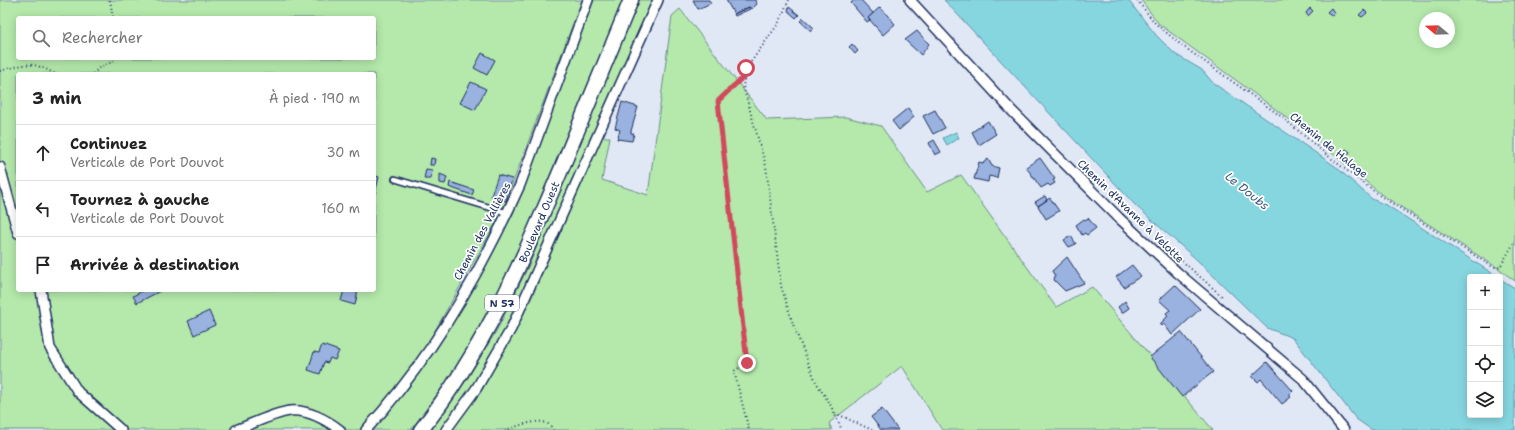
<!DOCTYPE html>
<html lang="fr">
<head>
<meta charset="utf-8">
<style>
	body { margin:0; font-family:"Shantell Sans",sans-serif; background:#f2f2f2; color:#222 }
	.controls { position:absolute; right:12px; bottom:12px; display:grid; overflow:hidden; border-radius:4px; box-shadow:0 2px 10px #0003 }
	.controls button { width:36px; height:36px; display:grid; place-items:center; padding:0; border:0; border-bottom:1px solid #e0e0e0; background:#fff; color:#222; font:20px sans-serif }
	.compass { position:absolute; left:1419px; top:12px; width:36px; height:36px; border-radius:50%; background:#fff; box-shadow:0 2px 10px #0003; rotate:289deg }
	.stop { position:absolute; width:12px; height:12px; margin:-9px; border:3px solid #d1495b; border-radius:50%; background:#fff }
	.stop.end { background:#d1495b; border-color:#fff; box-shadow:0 1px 4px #0008 }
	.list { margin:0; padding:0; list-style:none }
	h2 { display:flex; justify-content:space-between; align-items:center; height:52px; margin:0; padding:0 16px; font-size:17px }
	h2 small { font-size:13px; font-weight:400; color:#767676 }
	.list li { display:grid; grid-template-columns:26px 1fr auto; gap:12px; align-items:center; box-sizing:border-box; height:56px; padding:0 16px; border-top:1px solid #e0e0e0 }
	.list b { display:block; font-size:15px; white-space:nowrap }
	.list p { margin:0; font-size:13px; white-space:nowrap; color:#767676 }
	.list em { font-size:13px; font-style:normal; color:#767676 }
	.icon { flex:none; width:22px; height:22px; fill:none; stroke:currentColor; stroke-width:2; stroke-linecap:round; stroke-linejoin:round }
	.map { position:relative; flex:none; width:1515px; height:430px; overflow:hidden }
	.search { position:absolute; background:#fff; box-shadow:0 2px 10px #0003; left:16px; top:16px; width:360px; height:44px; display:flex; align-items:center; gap:10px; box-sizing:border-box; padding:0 14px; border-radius:4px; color:#767676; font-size:15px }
	.panel { position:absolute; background:#fff; box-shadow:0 2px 10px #0003; left:16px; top:72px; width:360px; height:220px; border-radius:4px }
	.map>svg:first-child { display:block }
	.green { fill:#b4e9ab; stroke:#688c84; fill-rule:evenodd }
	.water { fill:#86d6e0; stroke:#5b93ac }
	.building { fill:#9ab2df; stroke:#1b2f5e }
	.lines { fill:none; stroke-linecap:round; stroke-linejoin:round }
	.service-casing { stroke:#1b2f5e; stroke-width:8 }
	.minor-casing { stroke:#1b2f5e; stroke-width:12 }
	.primary-casing { stroke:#1b2f5e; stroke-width:17 }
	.path { stroke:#1b2f5e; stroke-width:2; stroke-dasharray:1 3; stroke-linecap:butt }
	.service { stroke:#fff; stroke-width:4.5 }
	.minor { stroke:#fff; stroke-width:9 }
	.primary { stroke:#fff; stroke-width:14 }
	.route { stroke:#d1495b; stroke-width:5 }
	.labels { text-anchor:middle; stroke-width:3.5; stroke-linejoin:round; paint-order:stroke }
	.shield { fill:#fff; stroke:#5f6d8e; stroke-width:1 }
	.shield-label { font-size:10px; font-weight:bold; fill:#1b2f5e }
	.street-label { font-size:11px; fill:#1b2f5e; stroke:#fff }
	.water-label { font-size:12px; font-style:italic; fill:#36597e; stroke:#fff }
</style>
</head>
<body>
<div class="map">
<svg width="1515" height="430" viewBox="0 0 1515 430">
	<rect width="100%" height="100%" fill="#e1e8f5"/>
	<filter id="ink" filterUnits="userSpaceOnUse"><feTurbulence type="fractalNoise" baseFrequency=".025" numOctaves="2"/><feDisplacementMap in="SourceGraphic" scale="8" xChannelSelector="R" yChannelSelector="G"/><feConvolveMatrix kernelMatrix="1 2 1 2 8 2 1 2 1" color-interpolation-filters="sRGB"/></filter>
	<g filter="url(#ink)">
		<path class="green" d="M0 0H582L501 214 428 343 390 396 360 430H0ZM18 18H374V58H18ZM18 74H374V290H18Z
			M594 0H623L515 259 486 317 453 373 411 430H373L408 388 459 310 513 214Z
			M639 0H653L504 334 463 403 440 430H431L467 379 498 328 530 263Z
			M1141 0H1515V281L1498 268 1382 195 1308 133 1159 24ZM1425 18H1449V42H1425Z
			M680 9 767 120 846 117 881 126 927 192 961 175 1056 307 1092 287 1213 430H942L902 366 829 423 832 430H450L482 390 530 301 602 137H610L602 180 648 195 672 16Z"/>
		<path class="water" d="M944 0H1128L1156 35 1175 54 1202 70 1213 83 1335 166 1372 199 1388 206 1498 277H1470V415H1500V279L1515 288V430H1372L1356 419 1293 338 1267 328 1196 259 1136 206Z
			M956 132 959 138 947 145 943 138Z"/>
		<path class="building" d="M693 0H709L711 3 698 9Z
			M726 0H755L757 4 752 9 749 7 734 14Z
			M854 0H861L873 13 868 18 870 20 867 22 851 3Z
			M749 7 750 9 735 16 734 14Z
			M789 7 799 15 796 18 788 11Z
			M880 7 895 24 883 35 868 18Z
			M1310 8 1313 11 1308 16 1306 13Z
			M1331 8 1335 14 1333 16 1327 12Z
			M1364 10 1367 13 1362 17 1359 15Z
			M803 18 814 28 811 31 800 21Z
			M917 31 929 44 921 55 905 40Z
			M852 44 858 51 855 54 849 47Z
			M482 53 495 60 487 75 474 68Z
			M471 82 486 89 475 110 460 103Z
			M622 102 638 107 631 131V133L634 134 632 141 617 139 620 130 615 128Z
			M908 108 914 117 899 130 892 121Z
			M935 110 945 128 933 134 923 116Z
			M988 121 996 134 979 145 972 132Z
			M934 140 941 152 935 155 929 143Z
			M1346 149 1350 152 1346 157 1342 154Z
			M431 158 435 159 434 165H430Z
			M1040 158 1055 179 1053 180 1055 183 1050 186 1048 184 1041 188 1026 167Z
			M988 159 992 166 999 168 997 178 989 176 988 182 974 179 979 162 983 163Z
			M426 169 432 170 431 179H424Z
			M440 174 447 177 445 184 440 183Z
			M498 175 512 179 506 201 491 196Z
			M376 176 379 177 375 194 374 183Z
			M450 182 474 190 472 195 449 187Z
			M1045 196 1047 200 1038 206 1035 202Z
			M1050 198 1059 211 1046 219 1038 206Z
			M1088 218 1096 228 1087 235 1085 233 1082 235 1076 225 1084 219 1085 220Z
			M1071 236 1076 244 1069 247 1064 240Z
			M1067 257 1084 283 1065 291 1054 280 1055 276 1052 271Z
			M1132 265 1141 276 1124 287 1116 277Z
			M1175 285 1200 309 1172 335 1164 324 1162 326 1160 324 1168 316 1166 313 1170 310 1159 300Z
			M144 290H162L137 303 133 296Z
			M344 290H358L355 305 341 301Z
			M1125 301 1129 308 1122 313 1118 307Z
			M209 311 215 325 194 335 188 321Z
			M1181 332 1213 372 1182 397 1150 357Z
			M322 345 339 351 335 360 330 358 328 363 324 362 320 374 308 370 314 352 319 353Z
			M1267 362 1293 391 1289 395 1291 397 1282 404 1261 379 1258 382 1252 376Z
			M882 409 898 430H881L871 417Z"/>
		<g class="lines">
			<defs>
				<path id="service" d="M395 179 508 213"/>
				<path id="minor" d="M910 0 1012 111 1119 218 1178 273 1303 379 1344 430
					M0 167 18 233
					M41 290 50 348 78 392 121 430
					M236 430C252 424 274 413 290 411 307 409 327 420 340 430
					M366 430C431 359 481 272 520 185L588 0
					M446 430 476 389 511 329 658 0"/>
				<path id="primary" d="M421 430C484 350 524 258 563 165 586 110 608 55 631 0"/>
			</defs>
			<use href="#service" class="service-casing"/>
			<use href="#minor" class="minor-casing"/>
			<use href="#primary" class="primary-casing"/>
			<path class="path" d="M110 0 113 18
				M789 0 778 24 746 69 743 86 766 166 781 286 794 327 816 382 830 404 842 430
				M1137 0 1155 23 1180 44 1282 117 1333 160 1379 195 1493 267H1500L1515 241
				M0 71C26 64 30 60 55 74
				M93 74 99 68 114 61 113 58
				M743 77 718 101 747 363 734 371 749 430
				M1164 245 1224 298
				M835 413 872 430
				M505 430C517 427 547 413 553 430"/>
			<use href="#service" class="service"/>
			<use href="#minor" class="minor"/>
			<use href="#primary" class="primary"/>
		</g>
	</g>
	<g class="lines" filter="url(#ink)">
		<path class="route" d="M746 68 743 77 718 101 747 363"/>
	</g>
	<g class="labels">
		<rect class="shield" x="485" y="295" width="34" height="16" rx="3"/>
		<g class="shield-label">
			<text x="502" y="307">N 57</text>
		</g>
		<g class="street-label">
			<text transform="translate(1329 145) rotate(39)" y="4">Chemin de Halage</text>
			<text transform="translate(1131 211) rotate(44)" y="4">Chemin d'Avanne à Velotte</text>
			<text transform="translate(539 222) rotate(-67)" y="4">Boulevard Ouest</text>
			<text transform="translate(482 231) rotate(-62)" y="4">Chemin des Vallières</text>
		</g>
		<g class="water-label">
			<text transform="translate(1247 191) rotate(39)" y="4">Le Doubs</text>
		</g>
	</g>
</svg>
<div class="controls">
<button>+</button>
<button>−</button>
<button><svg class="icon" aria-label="locate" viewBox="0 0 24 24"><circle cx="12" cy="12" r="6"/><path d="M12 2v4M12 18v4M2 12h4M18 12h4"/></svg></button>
<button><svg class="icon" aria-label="layers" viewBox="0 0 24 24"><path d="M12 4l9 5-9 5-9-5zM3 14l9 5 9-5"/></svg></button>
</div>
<svg class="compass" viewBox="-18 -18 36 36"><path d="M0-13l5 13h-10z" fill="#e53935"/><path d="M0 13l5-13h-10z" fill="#767676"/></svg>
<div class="stop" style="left:746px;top:68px"></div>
<div class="stop end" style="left:747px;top:363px"></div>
<div class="search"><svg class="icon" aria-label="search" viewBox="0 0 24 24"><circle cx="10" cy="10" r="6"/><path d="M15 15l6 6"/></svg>Rechercher</div>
<section class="panel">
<h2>3 min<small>À pied · 190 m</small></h2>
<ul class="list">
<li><svg class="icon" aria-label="ahead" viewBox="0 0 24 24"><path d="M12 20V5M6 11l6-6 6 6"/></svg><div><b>Continuez</b><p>Verticale de Port Douvot</p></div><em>30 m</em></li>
<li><svg class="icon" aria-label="left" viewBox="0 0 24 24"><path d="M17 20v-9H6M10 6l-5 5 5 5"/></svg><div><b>Tournez à gauche</b><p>Verticale de Port Douvot</p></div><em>160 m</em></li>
<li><svg class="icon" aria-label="arrive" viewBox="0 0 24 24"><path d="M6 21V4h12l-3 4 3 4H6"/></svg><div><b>Arrivée à destination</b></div></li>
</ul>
</section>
</div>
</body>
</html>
